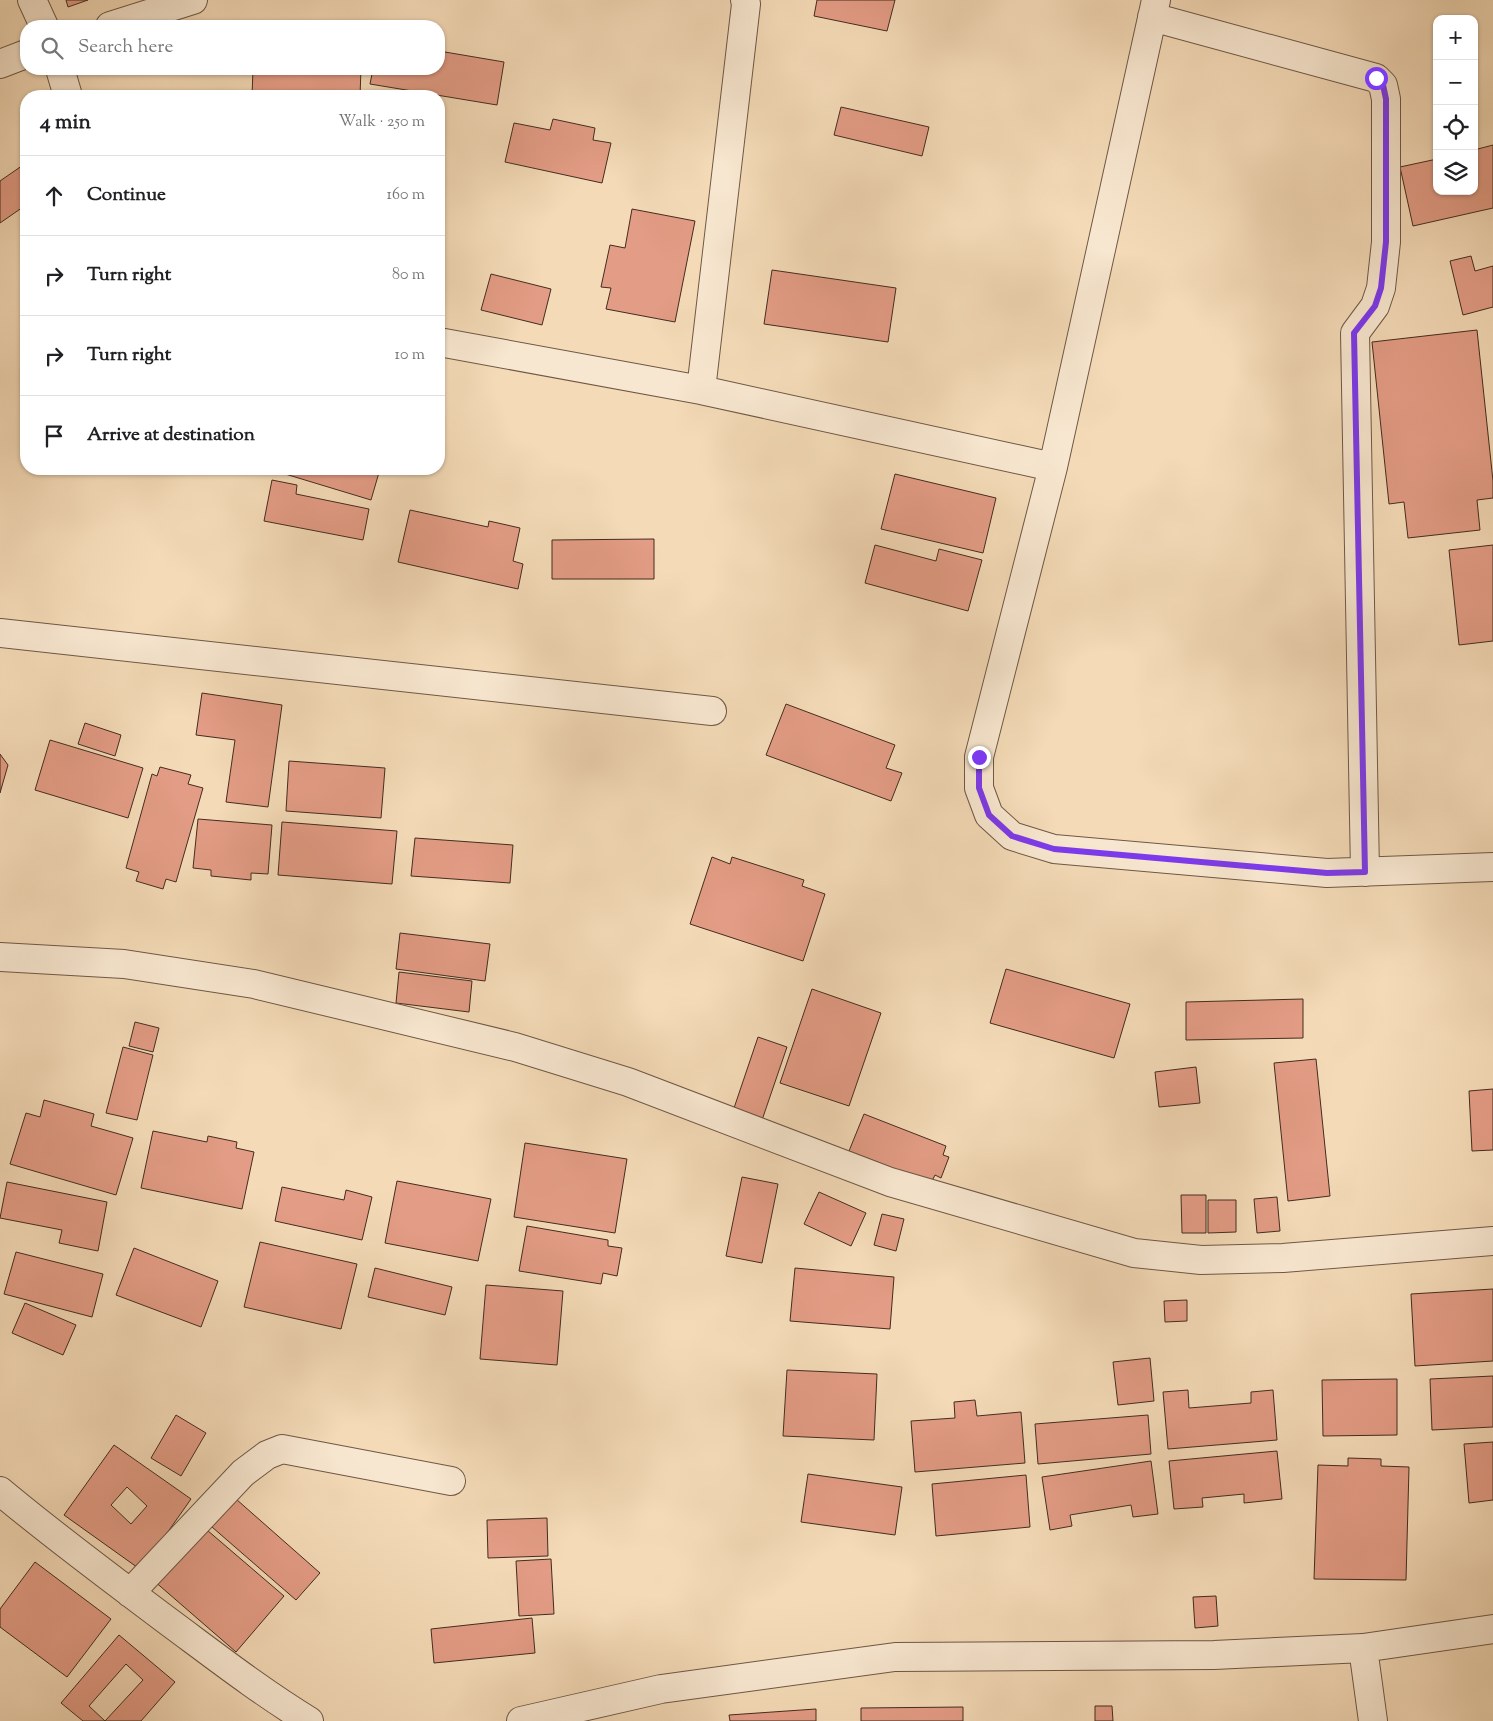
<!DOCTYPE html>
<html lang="en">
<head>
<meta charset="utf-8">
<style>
	body { margin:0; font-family:"Sorts Mill Goudy",serif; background:#f6f6f6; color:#202124 }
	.controls { position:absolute; right:15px; top:15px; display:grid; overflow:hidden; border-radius:10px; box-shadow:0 1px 4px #0004 }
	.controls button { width:45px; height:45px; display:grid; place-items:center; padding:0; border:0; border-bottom:1px solid #e0e0e0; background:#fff; color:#202124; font:25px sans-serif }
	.stop { position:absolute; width:15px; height:15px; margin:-11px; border:4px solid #7c3aed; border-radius:50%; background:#fff }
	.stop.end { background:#7c3aed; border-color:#fff; box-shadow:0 1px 5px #0008 }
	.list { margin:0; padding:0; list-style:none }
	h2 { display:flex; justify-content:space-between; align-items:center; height:65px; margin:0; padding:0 20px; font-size:21px }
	h2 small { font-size:16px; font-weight:400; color:#757577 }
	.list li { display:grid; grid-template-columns:32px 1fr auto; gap:15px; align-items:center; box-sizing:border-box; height:80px; padding:0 20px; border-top:1px solid #e0e0e0 }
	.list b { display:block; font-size:19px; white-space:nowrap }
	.list em { font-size:16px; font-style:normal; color:#757577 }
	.icon { flex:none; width:28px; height:28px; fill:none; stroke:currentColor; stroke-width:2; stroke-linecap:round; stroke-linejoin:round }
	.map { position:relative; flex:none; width:1493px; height:1721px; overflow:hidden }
	.search { position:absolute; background:#fff; box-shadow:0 1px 4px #0004; left:20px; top:20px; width:425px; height:55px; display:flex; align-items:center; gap:12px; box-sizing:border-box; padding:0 18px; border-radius:20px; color:#757577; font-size:19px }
	.panel { position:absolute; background:#fff; box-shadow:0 1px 4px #0004; left:20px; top:90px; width:425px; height:385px; border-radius:20px }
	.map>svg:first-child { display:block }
	.building { fill:#e39c85; stroke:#432c1f; fill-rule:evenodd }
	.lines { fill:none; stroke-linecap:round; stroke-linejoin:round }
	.minor-casing { stroke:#6f5845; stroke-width:30 }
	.tertiary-casing { stroke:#6f5845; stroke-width:30 }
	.minor { stroke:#f8e7d0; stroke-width:28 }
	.tertiary { stroke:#f8e7d0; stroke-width:28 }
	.route { stroke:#7c3aed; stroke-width:6 }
</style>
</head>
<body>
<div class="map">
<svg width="1493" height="1721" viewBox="0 0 1493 1721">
	<rect width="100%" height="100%" fill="#f4dab7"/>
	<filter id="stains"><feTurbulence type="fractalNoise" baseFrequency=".004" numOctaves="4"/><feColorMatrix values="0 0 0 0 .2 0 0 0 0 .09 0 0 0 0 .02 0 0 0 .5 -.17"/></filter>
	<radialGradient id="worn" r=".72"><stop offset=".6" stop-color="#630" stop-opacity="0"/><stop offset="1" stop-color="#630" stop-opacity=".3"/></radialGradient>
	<path class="building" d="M66 0H88L68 7Z
		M817 0H895L887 31 814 16Z
		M439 51 504 62 497 105 370 84 373 69H439Z
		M253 69H361L360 96H252Z
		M841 107 929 127 922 156 834 135Z
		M553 119 595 128 593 140 611 143 602 183 505 162 514 123 550 130Z
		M1493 145V208L1413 226 1400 167 1437 159V191H1474V150Z
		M26 163V205L0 223V181Z
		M632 209 695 221 675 322 606 309 611 288 601 287 610 245 625 248Z
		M1471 256 1475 271 1493 266V307L1463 315 1450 261Z
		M772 270 896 288 888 342 764 324Z
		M491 274 551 289 542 325 481 310Z
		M1477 330 1493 481V498L1477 500 1480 530 1408 538 1404 502 1389 504 1372 342Z
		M272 469H380L371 500 272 470Z
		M895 474 996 498 983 553 881 529Z
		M272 480 297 485 296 494 369 509 363 540 264 521Z
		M410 510 488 527 489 521 520 528 513 561 523 564 518 589 398 562Z
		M654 539V579H552V540Z
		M875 545 936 561 939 549 982 560 968 611 865 583Z
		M1493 545V641L1459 645 1449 550Z
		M202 693 282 705 268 807 226 802 235 740 196 735Z
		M786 704 895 745 886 768 902 773 891 801 766 755Z
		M85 723 121 735 115 756 78 744Z
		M50 740 143 768 128 818 35 790Z
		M0 754 8 765 0 793Z
		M289 761 385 768 381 818 286 811Z
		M160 767 191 775 188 784 203 788 176 882 166 879 163 889 136 881 139 872 126 868 152 774 157 776Z
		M198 819 272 825 268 874 251 873V880L211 876V870L193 868Z
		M282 822 397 831 392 884 278 875Z
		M415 838 513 845 510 883 411 876Z
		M712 857 730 864 732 857 804 880 802 886 825 894 803 961 690 924Z
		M400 933 490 944 485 981 396 969Z
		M1006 969 1130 1004 1114 1058 990 1023Z
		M399 972 472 981 469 1012 396 1003Z
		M812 989 881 1013 849 1106 780 1083Z
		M1303 999V1038L1186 1040V1002Z
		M135 1022 159 1028 153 1052 129 1046Z
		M758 1037 787 1047 761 1123 732 1114Z
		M123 1047 153 1055 137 1120 106 1113Z
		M1316 1059 1330 1196 1288 1201 1274 1063Z
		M1196 1067 1200 1103 1159 1107 1155 1072Z
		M1493 1089V1150L1472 1151 1469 1091Z
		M44 1100 94 1114 91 1126 133 1138 116 1195 10 1164 26 1113 40 1117Z
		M864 1114 946 1146 943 1155 949 1157 941 1178 935 1175 931 1183 849 1151Z
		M153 1131 207 1142 208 1136 237 1142 236 1148 254 1152 242 1209 141 1188Z
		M525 1143 627 1159 615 1233 514 1217Z
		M742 1177 778 1184 762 1263 726 1256Z
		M397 1181 491 1199 478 1261 385 1243Z
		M7 1182 107 1202 98 1251 59 1243 62 1230 0 1218Z
		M282 1187 344 1200 346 1190 372 1197 362 1240 275 1221Z
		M819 1192 866 1213 851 1246 804 1224Z
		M1181 1195H1206V1233H1182Z
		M1277 1197 1280 1231 1257 1233 1254 1199Z
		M1208 1200H1236V1232L1208 1233Z
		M882 1214 904 1219 896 1251 874 1245Z
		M527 1226 608 1240V1246L622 1248 617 1276 603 1273 601 1284 519 1271Z
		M260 1242 357 1264 341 1329 244 1307Z
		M134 1248 218 1281 201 1327 116 1295Z
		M16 1252 103 1274 92 1317 4 1294Z
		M375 1268 452 1287 445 1315 368 1297Z
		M795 1268 894 1277 890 1329 790 1321Z
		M486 1285 563 1291 557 1365 480 1359Z
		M1493 1289V1361L1415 1366 1411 1294Z
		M1187 1300V1321L1165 1322 1164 1301Z
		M25 1303 76 1325 63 1355 12 1333Z
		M1150 1358 1154 1401 1118 1405 1113 1362Z
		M787 1370 877 1374 874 1440 783 1436Z
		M1493 1376V1427L1432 1430 1430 1379Z
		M1397 1379V1435L1323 1436 1322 1380Z
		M1188 1390 1189 1408 1251 1403V1392L1273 1390 1277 1440 1168 1449 1163 1392Z
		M975 1400 977 1416 1021 1412 1025 1463 915 1472 911 1421 955 1418 954 1402Z
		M176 1415 206 1433 181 1476 151 1458Z
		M1148 1415 1151 1454 1038 1464 1035 1424Z
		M1493 1442V1500L1469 1503 1464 1444Z
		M114 1445 191 1499 141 1570 64 1515ZM127 1487 147 1506 131 1524 111 1505Z
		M1277 1451 1282 1499 1244 1503V1494L1202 1498 1203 1507 1174 1509 1169 1461Z
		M1348 1458 1381 1459V1466L1409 1467 1406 1580 1314 1579 1318 1465 1348 1466Z
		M1151 1461 1158 1514 1133 1517 1131 1505 1070 1515 1072 1526 1050 1530 1042 1477Z
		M808 1474 902 1487 895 1535 801 1522Z
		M1026 1475 1030 1527 936 1536 932 1484Z
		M236 1499 320 1573 296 1600 212 1527Z
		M547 1518 548 1556 488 1558 487 1520Z
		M200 1524 284 1596 236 1652 153 1580Z
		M551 1559 554 1614 519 1616 516 1561Z
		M35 1562 111 1619 67 1677 0 1627V1609Z
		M1216 1596 1218 1626 1195 1628 1193 1597Z
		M532 1618 535 1653 434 1663 431 1629Z
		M119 1635 175 1682 141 1721H83L61 1703ZM126 1664 143 1680 105 1721 89 1706Z
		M1095 1706H1112L1113 1721H1095Z
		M963 1707V1721H861V1708Z
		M816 1709V1721H730L729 1715Z"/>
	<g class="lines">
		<defs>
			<path id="minor" d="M32 0 44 26
				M745 0 746 4 701 390 1053 467
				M1156 0 1053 467 979 757V788L989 815 1012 836 1054 849 1327 873 1493 867
				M1152 17 1376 78 1383 85 1386 99V242L1381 288 1375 306 1355 333 1365 872
				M110 26 193 0
				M0 64 26 54
				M60 69 68 96
				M439 342 701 390
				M0 633 712 711
				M0 1491C55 1537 112 1579 169 1622 215 1656 260 1691 309 1721
				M130 1593 243 1473 267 1455 282 1449 451 1481
				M1363 1648 1373 1721
				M521 1721 661 1689 895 1657 1214 1655 1363 1648 1493 1629"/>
			<path id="tertiary" d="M0 957 124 964 254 984 515 1047 628 1082 890 1182 1134 1253 1201 1260 1283 1258 1493 1241"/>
		</defs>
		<use href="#minor" class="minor-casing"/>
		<use href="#tertiary" class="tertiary-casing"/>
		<use href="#minor" class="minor"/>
		<use href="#tertiary" class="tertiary"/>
	</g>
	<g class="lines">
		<path class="route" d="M979 757V788L989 815 1012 836 1054 849 1327 873 1365 872 1354 333 1375 306 1381 288 1386 242V99L1383 85 1376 78"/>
	</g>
	<rect width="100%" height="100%" filter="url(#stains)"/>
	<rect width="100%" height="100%" fill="url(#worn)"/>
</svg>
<div class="controls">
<button>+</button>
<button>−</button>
<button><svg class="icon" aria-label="locate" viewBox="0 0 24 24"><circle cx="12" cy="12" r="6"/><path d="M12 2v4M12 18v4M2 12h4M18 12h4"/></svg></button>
<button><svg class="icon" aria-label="layers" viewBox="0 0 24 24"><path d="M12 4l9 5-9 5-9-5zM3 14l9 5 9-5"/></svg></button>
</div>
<div class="stop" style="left:1376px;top:78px"></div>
<div class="stop end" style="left:979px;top:757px"></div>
<div class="search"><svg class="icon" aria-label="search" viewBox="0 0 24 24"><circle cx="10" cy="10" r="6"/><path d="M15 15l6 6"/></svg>Search here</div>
<section class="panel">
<h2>4 min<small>Walk · 250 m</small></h2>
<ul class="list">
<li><svg class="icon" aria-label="ahead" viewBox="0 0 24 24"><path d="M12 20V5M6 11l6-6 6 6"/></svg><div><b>Continue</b></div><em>160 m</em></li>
<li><svg class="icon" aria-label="right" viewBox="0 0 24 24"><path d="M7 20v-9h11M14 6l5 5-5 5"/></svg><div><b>Turn right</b></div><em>80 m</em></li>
<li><svg class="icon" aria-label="right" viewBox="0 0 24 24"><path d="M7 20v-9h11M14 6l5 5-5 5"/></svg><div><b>Turn right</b></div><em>10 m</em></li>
<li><svg class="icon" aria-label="arrive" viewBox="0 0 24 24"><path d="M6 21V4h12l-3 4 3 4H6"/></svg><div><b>Arrive at destination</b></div></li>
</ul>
</section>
</div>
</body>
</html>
